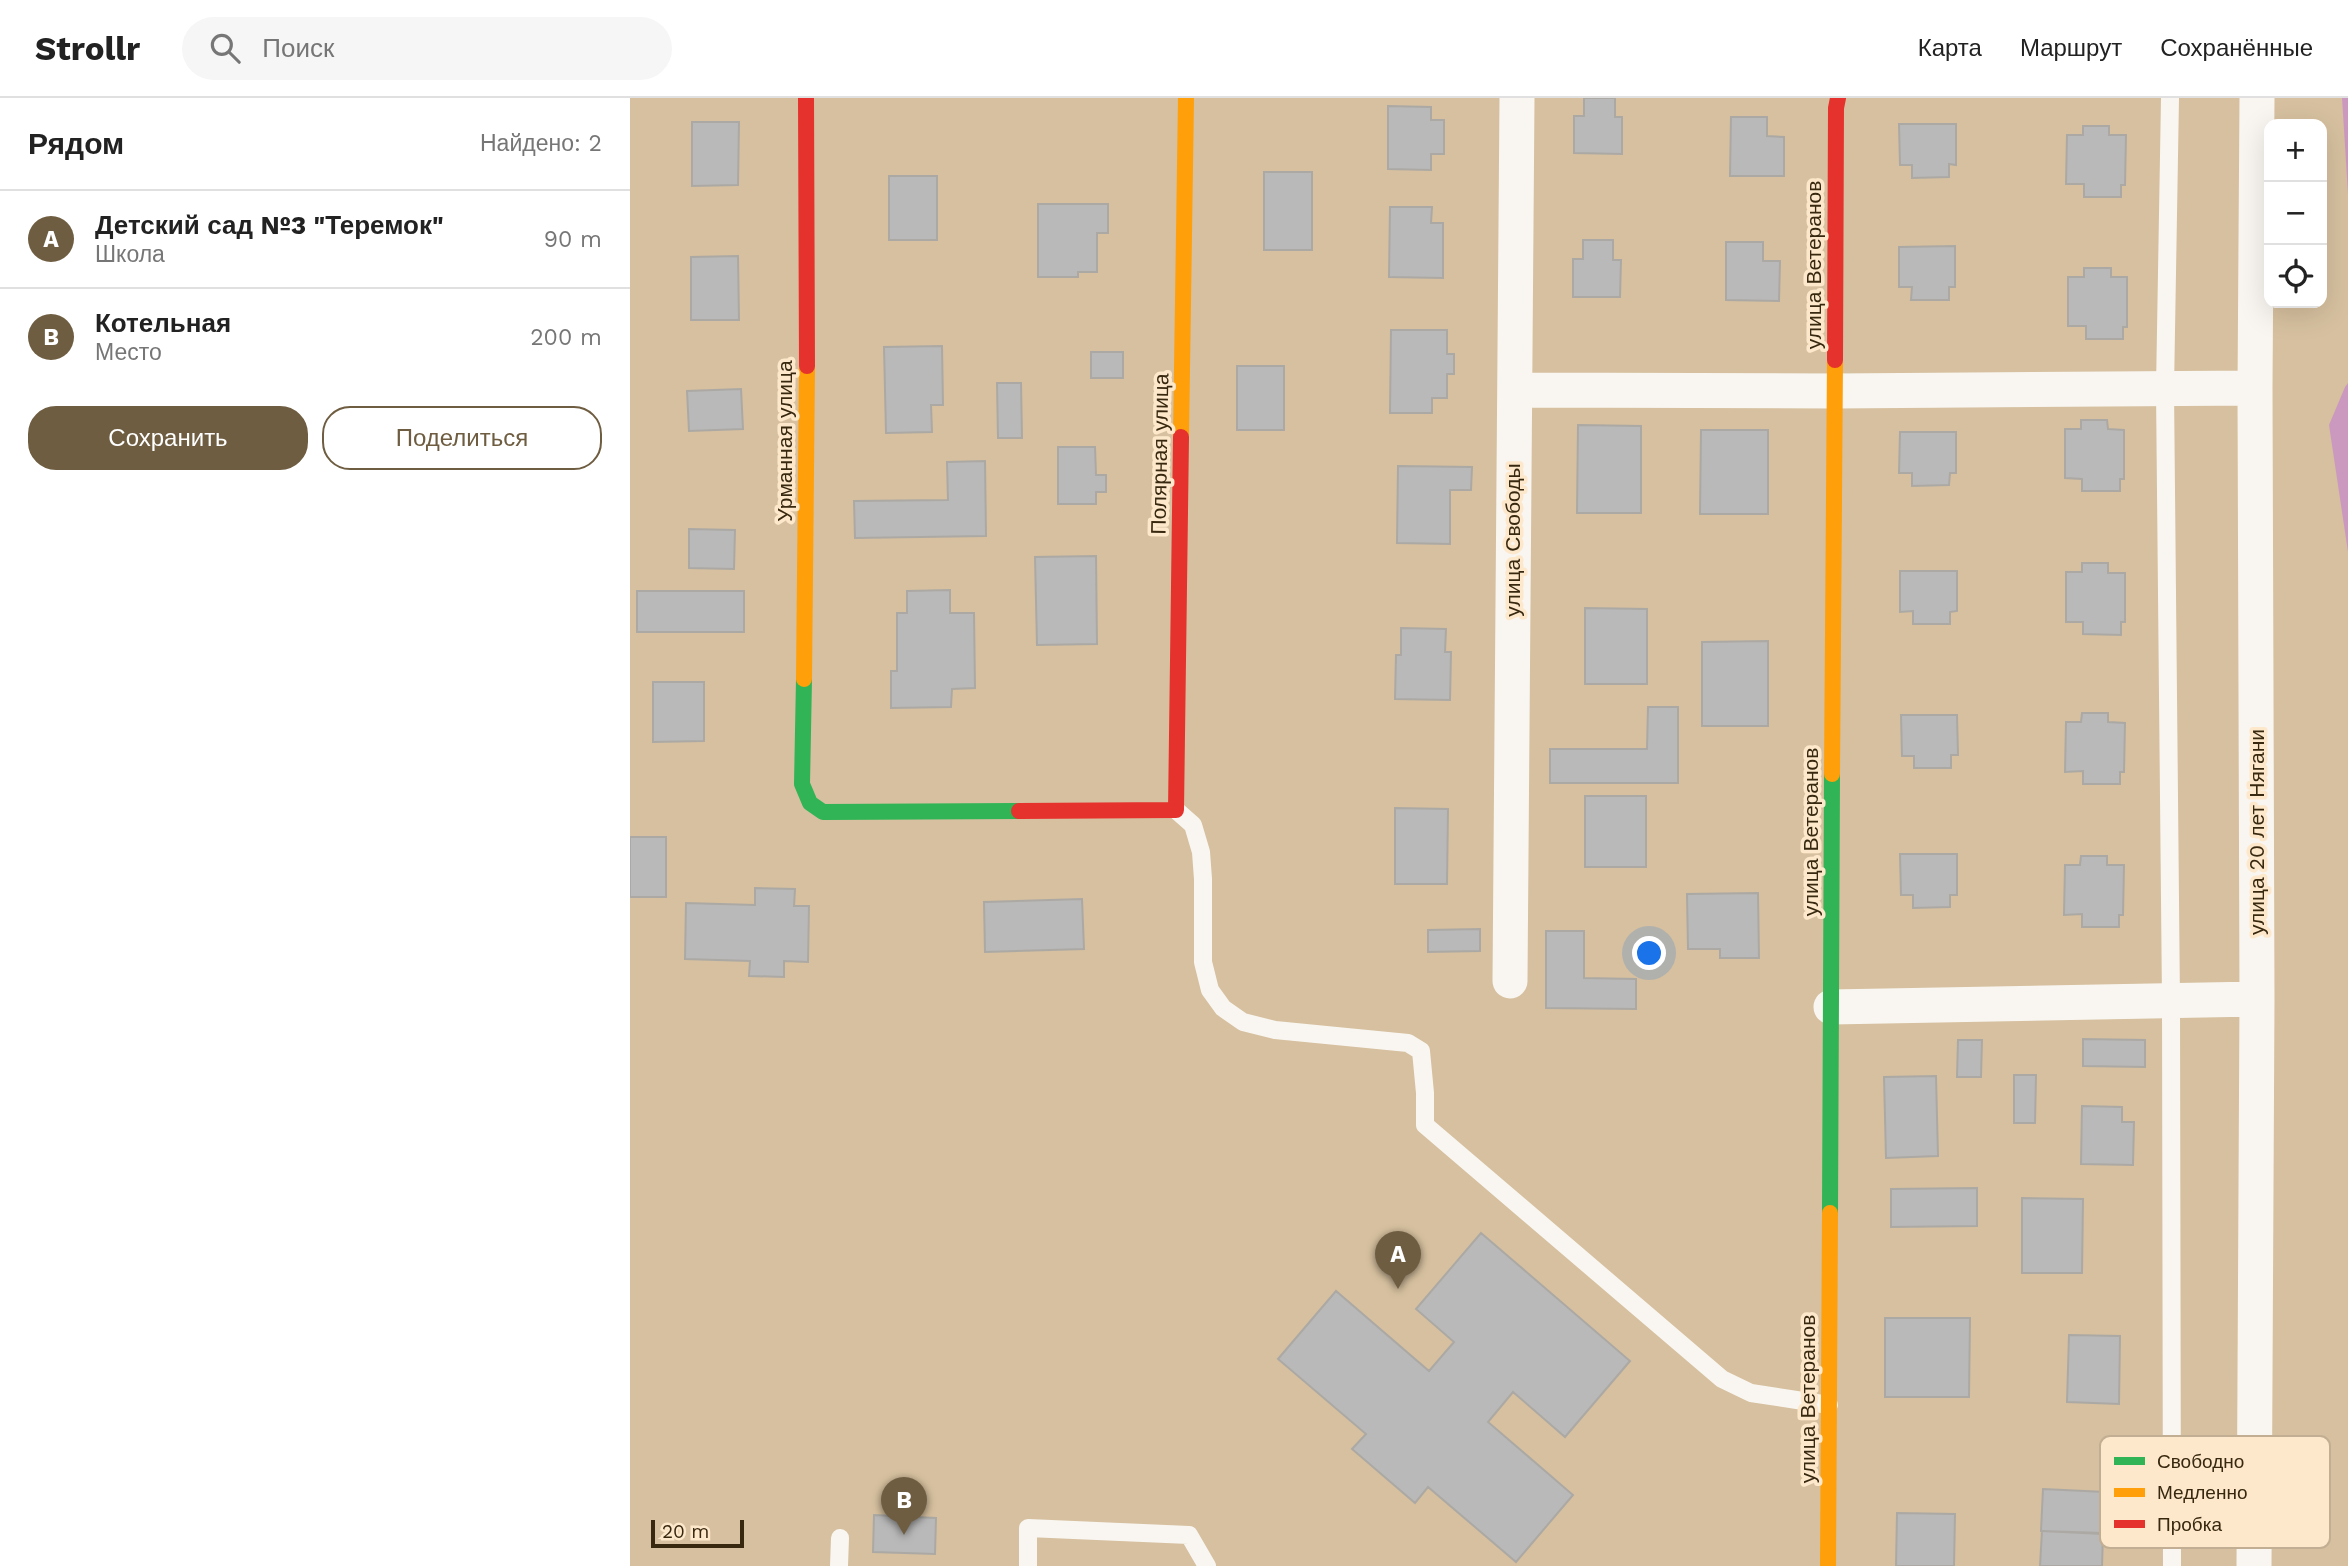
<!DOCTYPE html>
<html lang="ru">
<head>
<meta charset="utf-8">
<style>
	body { margin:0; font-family:"Work Sans",sans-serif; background:#f6f6f6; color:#222 }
	.controls { position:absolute; right:21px; top:21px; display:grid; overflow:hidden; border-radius:14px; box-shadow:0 7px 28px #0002 }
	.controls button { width:63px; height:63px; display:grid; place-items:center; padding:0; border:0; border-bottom:2px solid #e0e0e0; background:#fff; color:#222; font:35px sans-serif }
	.scale { position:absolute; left:21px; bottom:18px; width:93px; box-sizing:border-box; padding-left:7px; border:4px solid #37280f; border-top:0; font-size:19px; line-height:24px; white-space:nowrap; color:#37280f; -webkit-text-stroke:5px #fde8cb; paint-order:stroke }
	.you { position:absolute; left:1020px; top:856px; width:24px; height:24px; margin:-18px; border:5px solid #fff; border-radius:50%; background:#1a73e8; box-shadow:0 0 0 10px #1a73e833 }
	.badge { display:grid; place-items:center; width:46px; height:46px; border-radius:50%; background:#6f5d41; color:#fff; font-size:23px; font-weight:700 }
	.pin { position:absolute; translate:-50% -58px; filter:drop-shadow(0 2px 4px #0008) }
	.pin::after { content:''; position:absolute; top:37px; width:24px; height:21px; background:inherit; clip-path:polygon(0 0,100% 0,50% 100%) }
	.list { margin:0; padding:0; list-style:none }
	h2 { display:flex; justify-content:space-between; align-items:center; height:91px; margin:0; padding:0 28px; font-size:30px }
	h2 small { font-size:23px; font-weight:400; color:#767676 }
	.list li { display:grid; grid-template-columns:46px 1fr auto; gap:21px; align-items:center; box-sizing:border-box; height:98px; padding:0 28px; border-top:2px solid #e0e0e0 }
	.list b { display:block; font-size:26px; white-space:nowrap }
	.list p { margin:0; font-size:23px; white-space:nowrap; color:#767676 }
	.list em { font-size:23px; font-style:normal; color:#767676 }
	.actions { display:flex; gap:14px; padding:21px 28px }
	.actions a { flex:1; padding:16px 0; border:2px solid #6f5d41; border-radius:28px; text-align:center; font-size:24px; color:#6f5d41 }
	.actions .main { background:#6f5d41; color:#fff }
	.icon { flex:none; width:38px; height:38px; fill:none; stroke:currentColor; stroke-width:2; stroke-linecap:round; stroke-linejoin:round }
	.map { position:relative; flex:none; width:1718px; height:1468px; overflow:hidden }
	header { display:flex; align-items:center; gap:42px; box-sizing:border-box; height:98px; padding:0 35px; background:#fff; border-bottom:2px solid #e0e0e0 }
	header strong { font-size:33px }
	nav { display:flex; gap:38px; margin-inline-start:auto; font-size:24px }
	.search { width:490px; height:63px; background:#f6f6f6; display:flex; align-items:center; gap:18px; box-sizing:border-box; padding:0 24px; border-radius:38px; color:#767676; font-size:26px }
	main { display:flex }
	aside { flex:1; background:#fff }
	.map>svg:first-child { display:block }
	.forest { fill:#cb99bf }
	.building { fill:#b9b9b9; stroke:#aca9a4; stroke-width:2 }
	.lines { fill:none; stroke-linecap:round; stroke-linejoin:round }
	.lane { stroke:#f9f6f1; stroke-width:18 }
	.street { stroke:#f9f6f1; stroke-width:35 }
	.fast { stroke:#30b455; stroke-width:16 }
	.slow { stroke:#ff9f0a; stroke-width:16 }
	.jam { stroke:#e5322d; stroke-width:16 }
	.labels { text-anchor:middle; stroke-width:7; stroke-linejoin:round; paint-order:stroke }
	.street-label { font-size:21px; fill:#37280f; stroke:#fde8cb }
	.key { fill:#fde8cb; stroke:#c2ae93; stroke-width:2 }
	.key-label { font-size:19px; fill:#37280f }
</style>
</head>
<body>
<header>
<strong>Strollr</strong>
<div class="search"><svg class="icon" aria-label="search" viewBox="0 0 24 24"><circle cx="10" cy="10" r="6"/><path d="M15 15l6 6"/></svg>Поиск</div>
<nav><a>Карта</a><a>Маршрут</a><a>Сохранённые</a></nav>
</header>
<main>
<aside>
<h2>Рядом<small>Найдено: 2</small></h2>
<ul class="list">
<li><span class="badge">A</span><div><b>Детский сад №3 &quot;Теремок&quot;</b><p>Школа</p></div><em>90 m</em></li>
<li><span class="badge">B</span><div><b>Котельная</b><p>Место</p></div><em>200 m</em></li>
</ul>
<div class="actions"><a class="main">Сохранить</a><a>Поделиться</a></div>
</aside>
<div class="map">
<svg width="1718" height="1468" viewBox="0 0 1718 1468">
	<rect width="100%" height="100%" fill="#d6c09f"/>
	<path class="forest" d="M1712 0H1718V96Z
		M1718 285V454L1699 327 1715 289Z"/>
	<path class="building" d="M954 0H985V19H992V56L944 55V18H954Z
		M758 8 801 9V22H814V56H801V72L758 71Z
		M1101 19H1137V38L1154 39V78H1100Z
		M62 24H109L108 87 62 88Z
		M1269 26H1326V67L1319 66V79L1282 80V67H1270Z
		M1453 28H1479V37H1496L1495 87H1491V99H1454V86H1436L1437 37H1453Z
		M634 74H682V152H634Z
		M259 78H307V142H259Z
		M408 106H478V135H467V174H448V179H408Z
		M760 109H802L801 125H813V180L759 179Z
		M953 142H983V162H991L990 199H943V161H953Z
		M1096 144H1133V163H1150L1149 203 1096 202Z
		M1325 148V189H1319V202H1281L1282 189H1269V149Z
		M108 158 109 222H61V159Z
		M1454 170H1481V179H1497V229H1493V241H1456V228H1438V179H1454Z
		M761 232H817V256H824V276H817V300H802V315H760Z
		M312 248 313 307H301L302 334 256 335 254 249Z
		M461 254H493V280H461Z
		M607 268H654V332H607Z
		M367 285H391L392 340H368Z
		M111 291 113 331 59 333 57 293Z
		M1451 322H1477L1478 331 1494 332V381H1490V393H1452V381L1435 380V331H1451Z
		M948 327 1011 328V415H947Z
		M1071 332H1138V416H1070Z
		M1270 334H1326V375H1320L1319 387 1282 388V375H1269Z
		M428 349H465L466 377H476V394H466V406H428Z
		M355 363 356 438 225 440 224 403 318 402 317 364Z
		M768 368 842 369 841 392H820V446L767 445Z
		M59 431 105 432 104 471 59 470Z
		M466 458 467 546 407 547 405 459Z
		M1452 465H1478V475H1495V524H1491V537L1453 536V524H1436V474H1452Z
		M1270 473H1327V513L1320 514V526H1283V513L1270 514Z
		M320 492V515H344L345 590 322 591 321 609 261 610V573H267V515H277V493Z
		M7 493H114V534H7Z
		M955 510 1017 511V586H955Z
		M771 530 816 531 815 554H821L820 602 765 601 766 557H771Z
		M1138 543V628H1072V544Z
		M23 584H74V643L23 644Z
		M1018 609H1048V685H920V651H1017Z
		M1452 615H1478V624L1495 625 1494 674H1490V686H1453V673L1435 674 1436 624H1451Z
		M1271 617H1327L1328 657H1321V670H1284V658H1272Z
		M955 698H1016V769H955Z
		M765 710 818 711 817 786H765Z
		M0 739H36V799H0Z
		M1270 756H1327V797H1320V809L1283 810V797H1271Z
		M1451 758H1477V767H1494L1493 817H1489V829H1452V816L1434 817 1435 767H1450Z
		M125 790 165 791 164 808H179L178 864 154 863V879L119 878 120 863 55 861 56 805 125 807Z
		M1128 795 1129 860H1090V851H1058L1057 796Z
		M452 801 454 851 355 854 354 804Z
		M850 831V853L798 854V832Z
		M916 833H954V880L1006 881V911L916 910Z
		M1453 941 1515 942V969L1453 968Z
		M1328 942H1352L1351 979H1327Z
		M1384 977H1406L1405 1025H1384Z
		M1306 978 1308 1058 1256 1060 1254 979Z
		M1452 1008 1492 1009V1024H1504L1503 1067 1451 1066Z
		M1347 1090V1128L1261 1129V1091Z
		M1392 1100 1453 1101 1452 1175H1392Z
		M851 1135 1000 1263 935 1339 883 1294 858 1324 943 1397 886 1464 798 1389 785 1405 722 1351 736 1336 648 1261 706 1193 799 1273 824 1244 786 1211Z
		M1255 1220H1340L1339 1299H1255Z
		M1439 1237 1490 1238 1489 1306 1437 1304Z
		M1413 1391 1475 1394 1473 1435 1411 1433Z
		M1267 1415 1325 1416 1324 1468H1266Z
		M244 1417 306 1420 305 1456 243 1454Z
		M1412 1433 1473 1436 1472 1468H1410Z"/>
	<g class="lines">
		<path class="lane" d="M1540 0 1535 291 1541 903 1542 1468
			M546 712 563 727 571 754 573 781V864L580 892 593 910 613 924 645 932 778 945 791 953 795 995V1027L1092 1281 1121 1295 1199 1307
			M209 1468 210 1440
			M398 1468V1430L559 1437 577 1468"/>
		<path class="street" d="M885 292 1205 293 1625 290
			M880 883 887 0
			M1201 909 1627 901
			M1624 1468 1627 901 1625 290 1627 0"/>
		<path class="fast" d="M174 581 172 686 180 705 193 714 389 713
			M1200 1115 1202 676"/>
		<path class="slow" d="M551 339 556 0
			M174 581 177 268
			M1202 676 1205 262
			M1198 1468 1200 1115"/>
		<path class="jam" d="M176 0 177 268
			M1205 262 1206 10 1208 0
			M389 713 546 712 551 339"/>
	</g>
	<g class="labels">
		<g class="street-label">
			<text transform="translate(1184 167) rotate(-90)" y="7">улица Ветеранов</text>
			<text transform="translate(155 343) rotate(-90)" y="7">Урманная улица</text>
			<text transform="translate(530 356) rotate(-89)" y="7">Полярная улица</text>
			<text transform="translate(883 442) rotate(-90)" y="7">улица Свободы</text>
			<text transform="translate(1181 734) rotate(-90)" y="7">улица Ветеранов</text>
			<text transform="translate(1627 734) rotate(-90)" y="7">улица 20 лет Нягани</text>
			<text transform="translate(1178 1301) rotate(-90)" y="7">улица Ветеранов</text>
		</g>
	</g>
	<rect x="1470" y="1338" width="230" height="112" rx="10" class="key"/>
	<rect x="1484" y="1359" width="31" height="8" fill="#30b455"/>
	<rect x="1484" y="1390" width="31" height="9" fill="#ff9f0a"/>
	<rect x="1484" y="1422" width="31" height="8" fill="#e5322d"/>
	<g class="key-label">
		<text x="1527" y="1370">Свободно</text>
		<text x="1527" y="1401">Медленно</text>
		<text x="1527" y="1433">Пробка</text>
	</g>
</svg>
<div class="controls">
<button>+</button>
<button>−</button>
<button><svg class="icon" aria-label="locate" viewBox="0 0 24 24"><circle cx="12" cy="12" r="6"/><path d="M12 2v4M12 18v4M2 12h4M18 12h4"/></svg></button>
</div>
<div class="scale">20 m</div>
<div class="you"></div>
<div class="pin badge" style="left:768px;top:1191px">A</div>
<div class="pin badge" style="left:274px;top:1437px">B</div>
</div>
</main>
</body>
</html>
